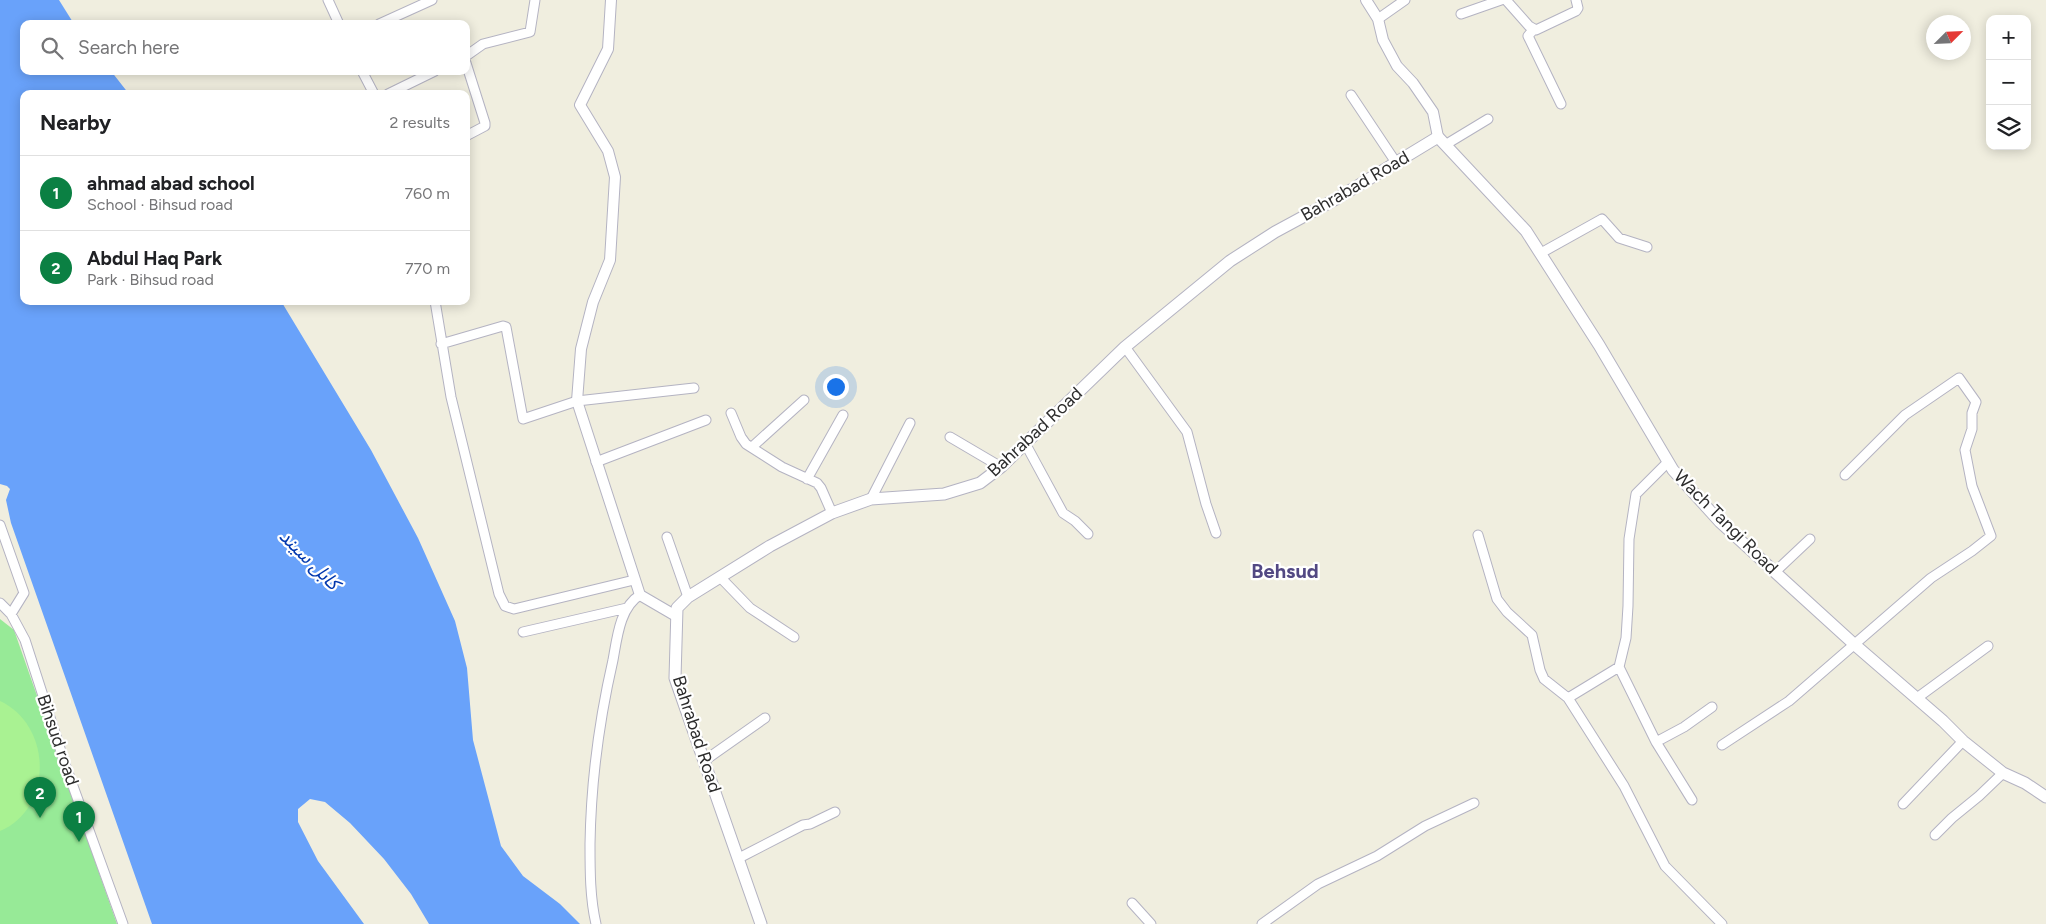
<!DOCTYPE html>
<html lang="en">
<head>
<meta charset="utf-8">
<style>
	body { margin:0; font-family:Figtree,"Noto Sans Arabic",sans-serif; background:#f6f6f6; color:#202124 }
	.controls { position:absolute; right:15px; top:15px; display:grid; overflow:hidden; border-radius:10px; box-shadow:0 2px 12px #0003 }
	.controls button { width:45px; height:45px; display:grid; place-items:center; padding:0; border:0; border-bottom:1px solid #e0e0e0; background:#fff; color:#202124; font:25px sans-serif }
	.compass { position:absolute; left:1926px; top:15px; width:45px; height:45px; border-radius:50%; background:#fff; box-shadow:0 2px 12px #0003; rotate:66deg }
	.you { position:absolute; left:835px; top:386px; width:18px; height:18px; margin:-12px; border:4px solid #fff; border-radius:50%; background:#1a73e8; box-shadow:0 0 0 8px #1a73e833 }
	.badge { display:grid; place-items:center; width:32px; height:32px; border-radius:50%; background:#0b8043; color:#fff; font-size:16px; font-weight:700 }
	.pin { position:absolute; translate:-50% -41px; filter:drop-shadow(0 1px 2px #0008) }
	.pin::after { content:''; position:absolute; top:26px; width:18px; height:15px; background:inherit; clip-path:polygon(0 0,100% 0,50% 100%) }
	.list { margin:0; padding:0; list-style:none }
	h2 { display:flex; justify-content:space-between; align-items:center; height:65px; margin:0; padding:0 20px; font-size:21px }
	h2 small { font-size:16px; font-weight:400; color:#757577 }
	.list li { display:grid; grid-template-columns:32px 1fr auto; gap:15px; align-items:center; box-sizing:border-box; height:75px; padding:0 20px; border-top:1px solid #e0e0e0 }
	.list b { display:block; font-size:19px; white-space:nowrap }
	.list p { margin:0; font-size:16px; white-space:nowrap; color:#757577 }
	.list em { font-size:16px; font-style:normal; color:#757577 }
	.icon { flex:none; width:28px; height:28px; fill:none; stroke:currentColor; stroke-width:2; stroke-linecap:round; stroke-linejoin:round }
	.map { position:relative; flex:none; width:2046px; height:924px; overflow:hidden }
	.search { position:absolute; background:#fff; box-shadow:0 2px 12px #0003; left:20px; top:20px; width:450px; height:55px; display:flex; align-items:center; gap:12px; box-sizing:border-box; padding:0 18px; border-radius:10px; color:#757577; font-size:19px }
	.panel { position:absolute; background:#fff; box-shadow:0 2px 12px #0003; left:20px; top:90px; width:450px; height:215px; border-radius:10px }
	.map>svg:first-child { display:block }
	.green { fill:#97ea97 }
	.pitch { fill:#a9f292 }
	.water { fill:#69a2fa }
	.lines { fill:none; stroke-linecap:round; stroke-linejoin:round }
	.minor-casing { stroke:#b4b3c2; stroke-width:11 }
	.tertiary-casing { stroke:#b4b3c2; stroke-width:12 }
	.secondary-casing { stroke:#b4b3c2; stroke-width:13 }
	.minor { stroke:#fff; stroke-width:9 }
	.tertiary { stroke:#fff; stroke-width:10 }
	.secondary { stroke:#fff; stroke-width:11 }
	.labels { text-anchor:middle; stroke-width:4.5; stroke-linejoin:round; paint-order:stroke }
	.street-label { font-size:18px; fill:#2d2d2d; stroke:#fff }
	.water-label { font-size:19px; font-style:italic; fill:#0137ad; stroke:#fff }
	.quarter-label { font-size:20px; font-weight:bold; fill:#524883; stroke:#fff }
</style>
</head>
<body>
<div class="map">
<svg width="2046" height="924" viewBox="0 0 2046 924">
	<rect width="100%" height="100%" fill="#f0eedf"/>
	<path class="green" d="M0 619 14 630 117 924H0Z"/>
	<path class="pitch" d="M0 701C52 725 54 808 0 831Z"/>
	<path class="water" d="M0 0H59L74 24H24V71H111L129 94H24V301H281L371 450 418 538 455 621 467 668 473 740 501 846 523 876 560 904 580 924H429L411 894 384 859 350 823 325 802 310 799 298 809V822L318 861 364 924H152L11 523 6 500 10 489 7 486 0 484Z"/>
	<g class="lines">
		<defs>
			<path id="minor" d="M328 0 339 24
				M1506 0 1529 26 1536 30 1576 11 1578 8 1576 0
				M1461 14 1501 0
				M1378 19 1405 0
				M379 24 432 0
				M1533 30 1528 36 1561 104
				M466 56 483 44 530 32 535 0
				M466 63 485 123V126L466 136
				M362 71 374 94
				M388 94 435 71
				M1351 95 1395 161
				M1445 145 1488 119
				M1541 253 1602 219 1619 238 1647 247
				M435 301 451 397 499 594 505 606 514 609 634 580
				M441 344 503 326 506 327 523 419 577 401 694 388
				M1125 347 1187 432 1206 504 1216 533
				M731 413 741 437 746 444 782 467 817 483 821 488 832 513
				M950 437 1001 467
				M1025 443 1063 513 1075 521 1088 534
				M752 447 804 400
				M596 462 706 420
				M1668 462 1636 494 1629 539 1628 606 1626 638 1619 667 1568 698 1624 786 1665 866 1722 924
				M807 479 843 415
				M871 499 910 423
				M0 525 24 593 11 614 0 603
				M1478 535 1497 599 1507 612 1532 635 1540 670 1544 679 1568 698
				M667 537 688 597
				M1775 572 1810 539
				M720 577 750 608 794 637
				M11 614 25 640 65 764 123 924
				M523 632 627 608
				M1619 667 1656 742 1692 800
				M1917 698 1988 646
				M1656 742 1684 727 1712 707
				M1722 745 1789 701 1931 578 1972 551 1991 536 1972 486 1965 450 1972 429V413L1976 402 1959 378 1905 415 1845 475
				M704 761 765 718
				M1903 804 1963 741
				M1935 835 1952 818 1979 796 2003 773
				M739 858 803 825 810 824 835 812
				M1132 903 1151 924
				M596 924C590 898 590 871 590 844 591 781 599 721 613 660 617 638 620 607 640 595
				M1262 924 1318 884 1377 856 1425 826 1474 803"/>
			<path id="tertiary" d="M611 0 608 49 580 105 608 151 615 177 610 260 593 302 581 349 577 401 640 595 676 616
				M1366 0 1378 19 1383 40 1397 66 1413 83 1433 112 1438 137"/>
			<path id="secondary" d="M761 924 675 678 677 608 688 597 770 546 832 513 871 499 944 494 980 483 1001 467 1125 347 1230 261 1275 232 1336 199 1438 137 1526 231 1599 345 1673 470 1720 522 1855 645 1943 721 1963 741 2003 773 2025 783 2046 797"/>
		</defs>
		<use href="#minor" class="minor-casing"/>
		<use href="#tertiary" class="tertiary-casing"/>
		<use href="#secondary" class="secondary-casing"/>
		<use href="#minor" class="minor"/>
		<use href="#tertiary" class="tertiary"/>
		<use href="#secondary" class="secondary"/>
	</g>
	<g class="labels">
		<g class="street-label">
			<text transform="translate(1355 186) rotate(-30)" y="6">Bahrabad Road</text>
			<text transform="translate(1035 432) rotate(-43)" y="6">Bahrabad Road</text>
			<text transform="translate(1726 522) rotate(45)" y="6">Wach Tangi Road</text>
			<text transform="translate(697 734) rotate(72)" y="6">Bahrabad Road</text>
			<text transform="translate(58 740) rotate(71)" y="6">Bihsud road</text>
		</g>
		<g class="water-label">
			<text transform="translate(310 559) rotate(45)" y="7">کابل سيند</text>
		</g>
		<g class="quarter-label">
			<text x="1285" y="578">Behsud</text>
		</g>
	</g>
</svg>
<div class="controls">
<button>+</button>
<button>−</button>
<button><svg class="icon" aria-label="layers" viewBox="0 0 24 24"><path d="M12 4l9 5-9 5-9-5zM3 14l9 5 9-5"/></svg></button>
</div>
<svg class="compass" viewBox="-18 -18 36 36"><path d="M0-13l5 13h-10z" fill="#e53935"/><path d="M0 13l5-13h-10z" fill="#757577"/></svg>
<div class="you"></div>
<div class="pin badge" style="left:79px;top:842px">1</div>
<div class="pin badge" style="left:40px;top:818px">2</div>
<div class="search"><svg class="icon" aria-label="search" viewBox="0 0 24 24"><circle cx="10" cy="10" r="6"/><path d="M15 15l6 6"/></svg>Search here</div>
<section class="panel">
<h2>Nearby<small>2 results</small></h2>
<ul class="list">
<li><span class="badge">1</span><div><b>ahmad abad school</b><p>School · Bihsud road</p></div><em>760 m</em></li>
<li><span class="badge">2</span><div><b>Abdul Haq Park</b><p>Park · Bihsud road</p></div><em>770 m</em></li>
</ul>
</section>
</div>
</body>
</html>
